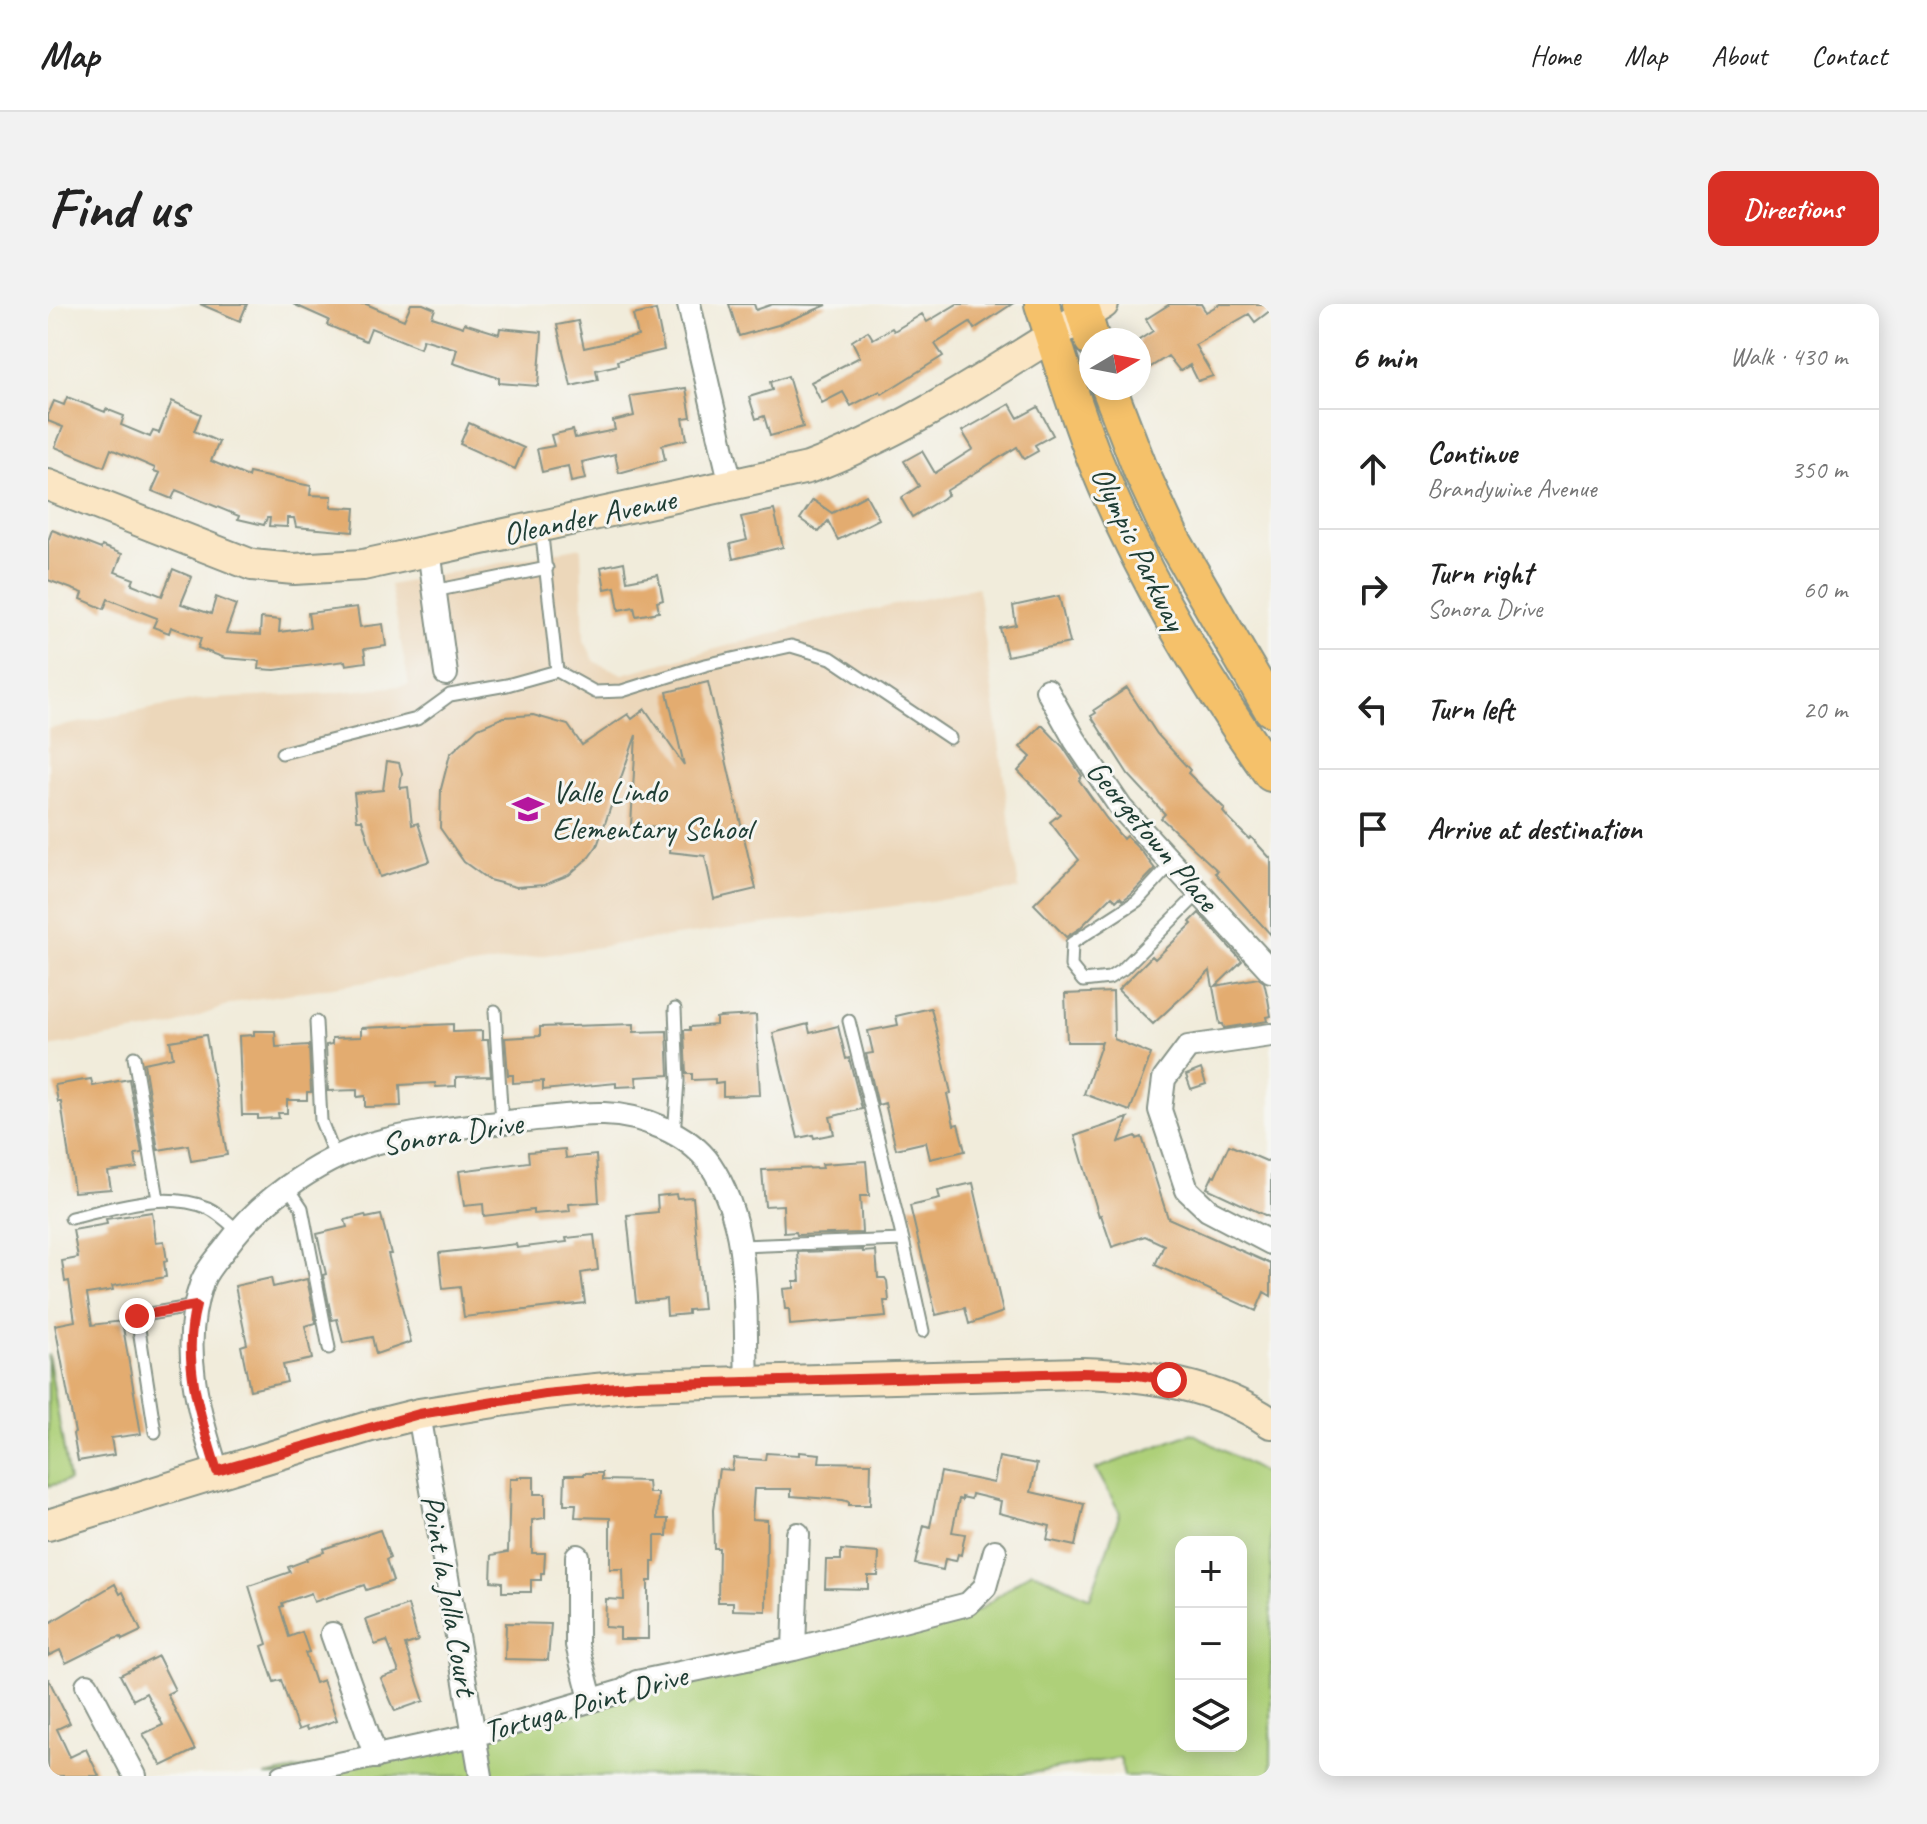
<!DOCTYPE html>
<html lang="en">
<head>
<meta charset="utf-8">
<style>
	body { margin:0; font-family:Caveat,sans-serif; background:#f2f2f2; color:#222 }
	.controls { position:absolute; right:24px; bottom:24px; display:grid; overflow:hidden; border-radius:16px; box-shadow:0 4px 20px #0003 }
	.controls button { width:72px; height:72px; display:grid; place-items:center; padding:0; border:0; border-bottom:2px solid #e0e0e0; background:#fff; color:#222; font:40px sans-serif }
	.compass { position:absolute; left:1031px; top:24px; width:72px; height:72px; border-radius:50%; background:#fff; box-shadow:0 4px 20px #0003; rotate:80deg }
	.stop { position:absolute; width:24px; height:24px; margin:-18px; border:6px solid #d93025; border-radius:50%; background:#fff }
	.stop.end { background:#d93025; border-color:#fff; box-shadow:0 2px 8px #0008 }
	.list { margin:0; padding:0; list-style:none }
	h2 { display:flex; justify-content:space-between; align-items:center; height:104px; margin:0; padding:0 32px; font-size:34px }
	h2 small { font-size:26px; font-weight:400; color:#767676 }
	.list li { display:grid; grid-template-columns:52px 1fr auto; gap:24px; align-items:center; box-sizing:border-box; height:120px; padding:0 32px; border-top:2px solid #e0e0e0 }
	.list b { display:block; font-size:30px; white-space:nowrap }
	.list p { margin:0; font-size:26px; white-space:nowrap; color:#767676 }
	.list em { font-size:26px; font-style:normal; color:#767676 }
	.icon { flex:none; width:44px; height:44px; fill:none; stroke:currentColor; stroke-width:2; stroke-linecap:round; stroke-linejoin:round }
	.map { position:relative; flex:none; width:1223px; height:1472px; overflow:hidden; border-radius:16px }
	header { display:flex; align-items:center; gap:48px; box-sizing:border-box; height:112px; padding:0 40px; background:#fff; border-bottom:2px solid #e0e0e0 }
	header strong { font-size:38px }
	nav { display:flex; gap:44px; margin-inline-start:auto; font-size:28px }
	.intro { display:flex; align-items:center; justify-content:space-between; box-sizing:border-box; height:192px; padding:0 48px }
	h1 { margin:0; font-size:56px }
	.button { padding:20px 36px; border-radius:16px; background:#d93025; color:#fff; font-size:28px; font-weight:700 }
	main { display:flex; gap:48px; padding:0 48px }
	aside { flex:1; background:#fff; border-radius:16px; box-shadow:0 4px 20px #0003 }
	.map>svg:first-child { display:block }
	.built { fill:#ecd7ba }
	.green { fill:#aed079; stroke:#668656; stroke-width:2; fill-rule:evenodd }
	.building { fill:#e3ac70 }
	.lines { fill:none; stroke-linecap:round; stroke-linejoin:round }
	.lane-casing { stroke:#889488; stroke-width:15 }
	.street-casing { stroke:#889488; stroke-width:26 }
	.secondary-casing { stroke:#889488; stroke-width:34 }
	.primary-casing { stroke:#889488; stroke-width:38 }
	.lane { stroke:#fff; stroke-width:11 }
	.street { stroke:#fff; stroke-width:22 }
	.secondary { stroke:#fbe6c4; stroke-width:30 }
	.primary { stroke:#f5c16b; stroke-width:34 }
	.route { stroke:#d93025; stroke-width:10 }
	.labels { text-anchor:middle; stroke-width:6; stroke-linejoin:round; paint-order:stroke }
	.street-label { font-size:32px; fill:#1f3d34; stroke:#f6f6f2 }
	.poi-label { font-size:32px; fill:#1f3d34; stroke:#f6f6f2; text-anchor:start }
</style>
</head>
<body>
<header>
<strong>Map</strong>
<nav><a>Home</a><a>Map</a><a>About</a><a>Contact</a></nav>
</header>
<div class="intro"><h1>Find us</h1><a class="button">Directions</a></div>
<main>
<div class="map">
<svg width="1223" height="1472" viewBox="0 0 1223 1472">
	<rect width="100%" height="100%" fill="#f6f6f2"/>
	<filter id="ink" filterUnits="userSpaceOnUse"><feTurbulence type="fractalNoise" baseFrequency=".0125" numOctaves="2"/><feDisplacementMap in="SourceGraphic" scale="16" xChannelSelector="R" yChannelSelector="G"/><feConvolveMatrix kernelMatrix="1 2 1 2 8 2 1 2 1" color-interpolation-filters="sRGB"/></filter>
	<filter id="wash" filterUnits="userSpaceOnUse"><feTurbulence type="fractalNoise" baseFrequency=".006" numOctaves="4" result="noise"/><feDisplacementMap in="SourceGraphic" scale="32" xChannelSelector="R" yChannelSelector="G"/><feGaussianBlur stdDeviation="1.8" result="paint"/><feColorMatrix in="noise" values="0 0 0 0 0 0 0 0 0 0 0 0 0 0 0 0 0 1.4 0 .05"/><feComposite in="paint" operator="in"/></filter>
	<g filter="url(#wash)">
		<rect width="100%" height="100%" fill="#f1ecdb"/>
		<path class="built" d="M533 243 536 336 547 358 575 370 768 318 930 283 971 585 584 638 193 697 121 723 0 743V425L148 396 283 389 361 381 342 281Z"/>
		<path class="green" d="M0 1050 21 1177 0 1182Z
			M1144 1129 1223 1173V1472H1076L1072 1454 966 1472H217L426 1431 931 1306 984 1267 1042 1294 1072 1209 1048 1165ZM1133 1238H1193V1442H1133Z"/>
		<g id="blocks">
			<path class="building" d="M152 0H199L192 17Z
				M245 0H318L356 16 363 0H375L387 5 384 13 415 23 416 19 451 30 452 24 494 28 490 82 451 79V74L405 59 409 45 375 35 372 44 323 24 318 37 279 21 281 16Z
				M681 0H706L708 6 725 0 779 1 730 21 691 32Z
				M909 0H964L926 25 922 18 887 40 895 52 834 90 832 87 803 102 795 88 774 99 763 78 812 53 804 37 820 27 825 35 844 24 846 27 874 10 879 18Z
				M1122 0H1153L1158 8 1172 0H1223V6L1207 18 1201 10 1147 41 1165 72 1150 77 1142 61 1132 67 1120 52 1101 64 1091 48V36L1105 27 1098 15Z
				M608 6 616 46 569 57 570 61 548 66 550 76 523 82 509 21 530 17 536 44 590 32 585 11Z
				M740 72 755 123 722 132 716 112 708 115 701 93 724 86 722 78Z
				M638 84 643 113 635 114 639 135 614 141 617 156 571 169 567 150 534 158 538 175 523 178 520 162 494 168 489 145 506 142 503 131 525 126 527 134 567 126 565 117 586 112 582 92Z
				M19 93 57 108 58 105 76 112 73 121 102 133 105 127 111 129 124 97 153 110 146 127 171 138 163 157 200 173 201 169 263 182 262 191 284 192 283 203 307 204 305 228 248 223 246 214H239V223L221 222 222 214H219L216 221 190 215 191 212 128 186 124 195 104 187 112 169 106 167 107 164 63 145 56 163 7 143 15 123 0 117V111L6 97 16 101Z
				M962 100 970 114 990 103 1005 131 987 141 990 147 976 155 969 143 898 187 900 191 864 213 853 194 871 182 856 157 874 147 887 169 925 145 914 127Z
				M421 119 476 144 467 165 412 140Z
				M818 191 831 215 790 236 780 217 771 228 752 215 765 196 784 209Z
				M726 206 735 243 685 255 682 240 699 236 693 213Z
				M4 226 53 245 54 242 74 250 67 268 86 275 84 280 114 292 125 265 144 273 133 300 163 310 168 293 188 301 178 329 212 331 213 314 232 316 231 328 262 324 260 309 309 303 312 323 335 320 338 342 316 345 318 358 298 361 297 357 227 366 211 365 212 357 177 354 150 344 153 334 123 323 121 329 105 323 109 314 60 295 56 305 33 295 35 289 0 276V237Z
				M576 258 579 277 610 271 615 296 609 298 611 308 588 312 586 303 571 306 567 283 557 285 553 263Z
				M1011 292 1022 339 959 352 952 324 968 321 965 302Z
				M660 378 708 585 666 595 657 552 622 548 625 523 583 522 588 431 549 542 541 553 521 571 496 581 468 583 441 576 416 558 392 524 393 485 402 450 430 424 456 413 485 411 520 421 534 441 580 410 584 415 597 405 636 461 619 388Z
				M1079 384 1109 430 1142 466 1140 469 1177 505 1175 508 1181 515 1201 535 1203 533 1223 555V631L1167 569 1170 567 1113 514 1117 510 1080 470 1043 412 1048 409 1046 406Z
				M994 421 1015 443 1034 472 1031 476 1058 514 1075 535 1078 532 1094 548 1107 565 1083 590 1075 596 1072 593 1068 597 1064 592 1032 624 1018 633 986 600 1031 556 1002 518 1012 510 970 467 983 453 972 443Z
				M339 457 351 459 354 469 352 484 360 483 364 521 370 519 382 557 332 573 314 516H309L306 489 335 486Z
				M1151 609 1194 657 1168 682 1210 674 1216 678 1220 695 1223 712 1219 713 1220 717 1176 724 1175 720H1172L1162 667 1105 720 1070 686 1104 652 1107 655 1144 620 1142 618Z
				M1065 688 1066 735 1103 750 1082 807 1036 790 1054 738H1019L1017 690Z
				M883 704 903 789 899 790 906 821 910 820 917 847 882 855 878 838 848 845 837 799 830 801 818 750 825 749 820 727 850 721 848 712Z
				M708 711 712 791 675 792V779L667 780V775L644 776V770H638L636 726H642V723L668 721V714L672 713Z
				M405 720V728L434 727V736H440L443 772 408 773V782L388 783 387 779 352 781 353 802 317 803V792L309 793V786L280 787 278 741 284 740V734L313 733V724Z
				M586 720V728L619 727 621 771 588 773 589 782 568 783V779L495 786V777L465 779V771H460L457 734 492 732V723Z
				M760 720 762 729 790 722 798 755 801 754 814 805 782 813 786 830 766 834 765 831 750 834 725 729Z
				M206 727H227L228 743 261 741 263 788H259V796H239V809H230L231 814 210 815V811H194L191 732 206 731Z
				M158 731 179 851 143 857 140 841 110 846 96 759 125 753 122 737Z
				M1153 765 1158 780 1143 785 1138 771Z
				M43 775 45 782 81 775 94 849 87 850 89 864 60 868 63 885 26 888 13 798H10L7 781Z
				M1080 814 1071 838 1088 832 1089 835 1094 833 1120 914 1223 960V992L1216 988 1208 1007 1107 961 1116 941 1097 932 1064 943 1053 911 1051 912 1027 832Z
				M1181 841 1223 859V914L1159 884 1165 871 1167 872Z
				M517 845 518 854 548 851 551 898 521 900 522 907 485 910V906L436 912 435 900 416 902 411 867 481 858 480 848Z
				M818 857 821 892H812L814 929 749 931 748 928 736 929 735 901 717 902 714 866 775 864 774 860Z
				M925 879 955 1008 921 1020 917 1004 888 1011 862 902 892 895 890 887Z
				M628 890 629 894 645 893 655 1005 640 1006V1010L619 1012 618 995 588 998 579 911 610 908 609 892Z
				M104 908 108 938 116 937 119 957 116 958 118 973 64 982 65 986 39 990 44 1021 74 1017 93 1130 63 1134 66 1151 30 1157 25 1130 27 1129 7 1021 27 1017 21 977 17 978 14 957 30 954 25 926 59 920 58 915Z
				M317 911 318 914 333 911 343 950H340L363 1038 328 1050 324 1033 295 1039 289 1015 284 1016 275 971 278 970 269 930 299 923 297 916Z
				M546 931 550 966 533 969 537 999 416 1013 412 983 395 985 391 949 468 940 469 944 519 938 518 934Z
				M815 946V948L828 947 830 974H837L839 977 841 997H836L838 1013 742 1021 741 1005H737L735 985 746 984V977H752L750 948Z
				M223 974 225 983 259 975 268 1019 257 1022 264 1055 235 1061 239 1078 202 1086 193 1042 199 1040 187 982Z
				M751 1148 772 1150 771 1158 823 1159 822 1201H801V1198L795 1196 743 1192V1185H706L704 1215 719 1216 718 1307 685 1306V1298H670L671 1244H666L665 1206 671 1165 684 1166 686 1154 717 1156 718 1149 751 1151Z
				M951 1153 989 1160 983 1188 1036 1200 1027 1242 999 1236 1002 1222 951 1209 953 1197 924 1190 923 1195 914 1193V1196L911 1195 904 1228 917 1230 913 1251 910 1250 908 1257 897 1255 895 1266 867 1260 876 1221 882 1223 893 1168 946 1179Z
				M536 1169H554V1176L600 1177 601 1189H610L609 1215H620L619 1232H607V1258H604V1277H600V1335H572V1324L557 1323 558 1295 576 1296 575 1265H562V1214L527 1213 528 1200H516L517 1171H536Z
				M470 1173H486V1190H497V1214L484 1216V1249H497L496 1269H493V1276H483V1288H454V1278L443 1277 444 1251 460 1248 462 1175H470Z
				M332 1226 342 1254 338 1256 345 1277 318 1286 316 1281 266 1298 263 1289 234 1299 235 1302 232 1303 241 1333 254 1328 261 1348 257 1349 267 1379 275 1376 289 1416 259 1426 258 1423 250 1426 233 1376 226 1378 214 1342 219 1340 201 1282 242 1268 240 1263 259 1256 258 1254 276 1248 275 1245Z
				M793 1246 831 1249 830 1272H820V1285L777 1284 778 1256H793Z
				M67 1280 72 1290 75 1288 93 1327 74 1336 73 1333 66 1335 18 1359 12 1346 0 1352V1320Z
				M360 1301 370 1337 357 1341 376 1397 347 1407 333 1374 351 1368 339 1337 327 1341 318 1316Z
				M458 1319 503 1320 500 1356 457 1355Z
				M110 1352 127 1386 119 1390 147 1446 114 1462 95 1430 115 1421 98 1389 85 1396 72 1371Z
				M0 1374 22 1419 9 1425 22 1453 38 1445 51 1472H0Z"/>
		</g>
	</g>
	<g filter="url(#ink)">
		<use href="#blocks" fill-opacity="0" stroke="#889488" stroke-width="2"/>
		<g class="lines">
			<defs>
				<path id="lane" d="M386 287 499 264
					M509 367 547 388 574 387 657 361 743 342 783 354 902 434
					M234 449 369 415 402 391 459 381 509 367 493 223
					M1124 559 1089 597 1024 639 1023 662 1035 677 1061 674 1075 665 1151 589
					M447 707 454 819
					M801 717 855 936 875 1027
					M268 718 273 817 288 855
					M86 753 110 895
					M626 830 630 777 627 705
					M240 883 254 904 281 1044
					M23 914C68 904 115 886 160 904 171 909 181 919 190 927
					M693 942 855 936
					M107 1128 89 1012 148 1002"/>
				<path id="street" d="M641 0 683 181
					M381 246 398 370
					M999 386 1027 436 1073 504 1223 667
					M1223 731 1140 743 1116 775 1112 806 1139 886 1160 906 1223 939
					M371 1110 433 1472
					M169 1167C150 1105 131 1042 154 978 159 964 173 951 181 939 215 893 279 850 334 837 382 825 429 821 478 816 503 814 531 809 556 810 593 811 640 829 662 860 704 922 696 1006 699 1077
					M529 1252V1341L543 1395
					M284 1330 328 1453
					M746 1345 750 1230
					M39 1381 87 1472
					M235 1472 426 1431 575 1387 589 1378 746 1345 920 1300 937 1283 947 1247"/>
				<path id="secondary" d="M0 181 204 261 246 265 315 261 760 164C865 125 959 58 1055 0
					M0 1221 323 1122 371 1110 497 1090 589 1081 1033 1069C1099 1071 1167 1080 1223 1119"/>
				<path id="primary" d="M994 0C1011 52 1027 105 1047 156 1092 268 1153 372 1223 470
					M1033 0 1044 36
					M1061 84 1093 167 1124 234 1223 405"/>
			</defs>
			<use href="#lane" class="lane-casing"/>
			<use href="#street" class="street-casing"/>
			<use href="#secondary" class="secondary-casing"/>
			<use href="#primary" class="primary-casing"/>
			<use href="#lane" class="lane"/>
			<use href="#street" class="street"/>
			<use href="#secondary" class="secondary"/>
			<use href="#primary" class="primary"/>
		</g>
	</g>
	<g class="lines" filter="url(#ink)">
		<path class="route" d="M89 1012 148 1002C133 1057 153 1115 169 1167L371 1110 497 1090 589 1081 1033 1069 1084 1070 1121 1076"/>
	</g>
	<defs>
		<symbol id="school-bare" viewBox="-9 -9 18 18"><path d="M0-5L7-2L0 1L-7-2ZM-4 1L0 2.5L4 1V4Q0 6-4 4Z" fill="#b5179e" stroke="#f6f6f2" stroke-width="2.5" paint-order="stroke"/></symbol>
	</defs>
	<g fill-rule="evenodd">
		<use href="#school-bare" x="458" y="483" width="44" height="44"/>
	</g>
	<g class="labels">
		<g class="street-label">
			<text transform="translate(541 212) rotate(-12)" y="11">Oleander Avenue</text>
			<text transform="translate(1091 244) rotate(64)" y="11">Olympic Parkway</text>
			<text transform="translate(1105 531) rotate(50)" y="11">Georgetown Place</text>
			<text transform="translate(404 829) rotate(-9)" y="11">Sonora Drive</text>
			<text transform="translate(402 1291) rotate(80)" y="11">Point la Jolla Court</text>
			<text transform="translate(537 1399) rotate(-16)" y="11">Tortuga Point Drive</text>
		</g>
		<g class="poi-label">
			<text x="504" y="498">Valle Lindo<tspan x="504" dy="37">Elementary School</tspan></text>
		</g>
	</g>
</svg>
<div class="controls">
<button>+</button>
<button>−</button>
<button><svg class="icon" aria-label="layers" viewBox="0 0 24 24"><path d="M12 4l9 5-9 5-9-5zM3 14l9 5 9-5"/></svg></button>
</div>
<svg class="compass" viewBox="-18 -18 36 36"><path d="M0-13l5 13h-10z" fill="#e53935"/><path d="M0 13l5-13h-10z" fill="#767676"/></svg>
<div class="stop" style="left:1121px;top:1076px"></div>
<div class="stop end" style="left:89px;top:1012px"></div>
</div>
<aside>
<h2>6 min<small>Walk · 430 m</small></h2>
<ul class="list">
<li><svg class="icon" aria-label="ahead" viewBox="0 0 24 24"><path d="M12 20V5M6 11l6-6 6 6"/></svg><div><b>Continue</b><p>Brandywine Avenue</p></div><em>350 m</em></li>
<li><svg class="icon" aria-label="right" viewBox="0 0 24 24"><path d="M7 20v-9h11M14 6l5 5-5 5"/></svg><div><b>Turn right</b><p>Sonora Drive</p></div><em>60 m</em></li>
<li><svg class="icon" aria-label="left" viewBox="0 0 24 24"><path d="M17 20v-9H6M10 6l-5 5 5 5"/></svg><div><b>Turn left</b></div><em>20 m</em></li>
<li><svg class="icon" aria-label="arrive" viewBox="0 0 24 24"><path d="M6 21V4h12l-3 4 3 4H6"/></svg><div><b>Arrive at destination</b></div></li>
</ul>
</aside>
</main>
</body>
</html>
